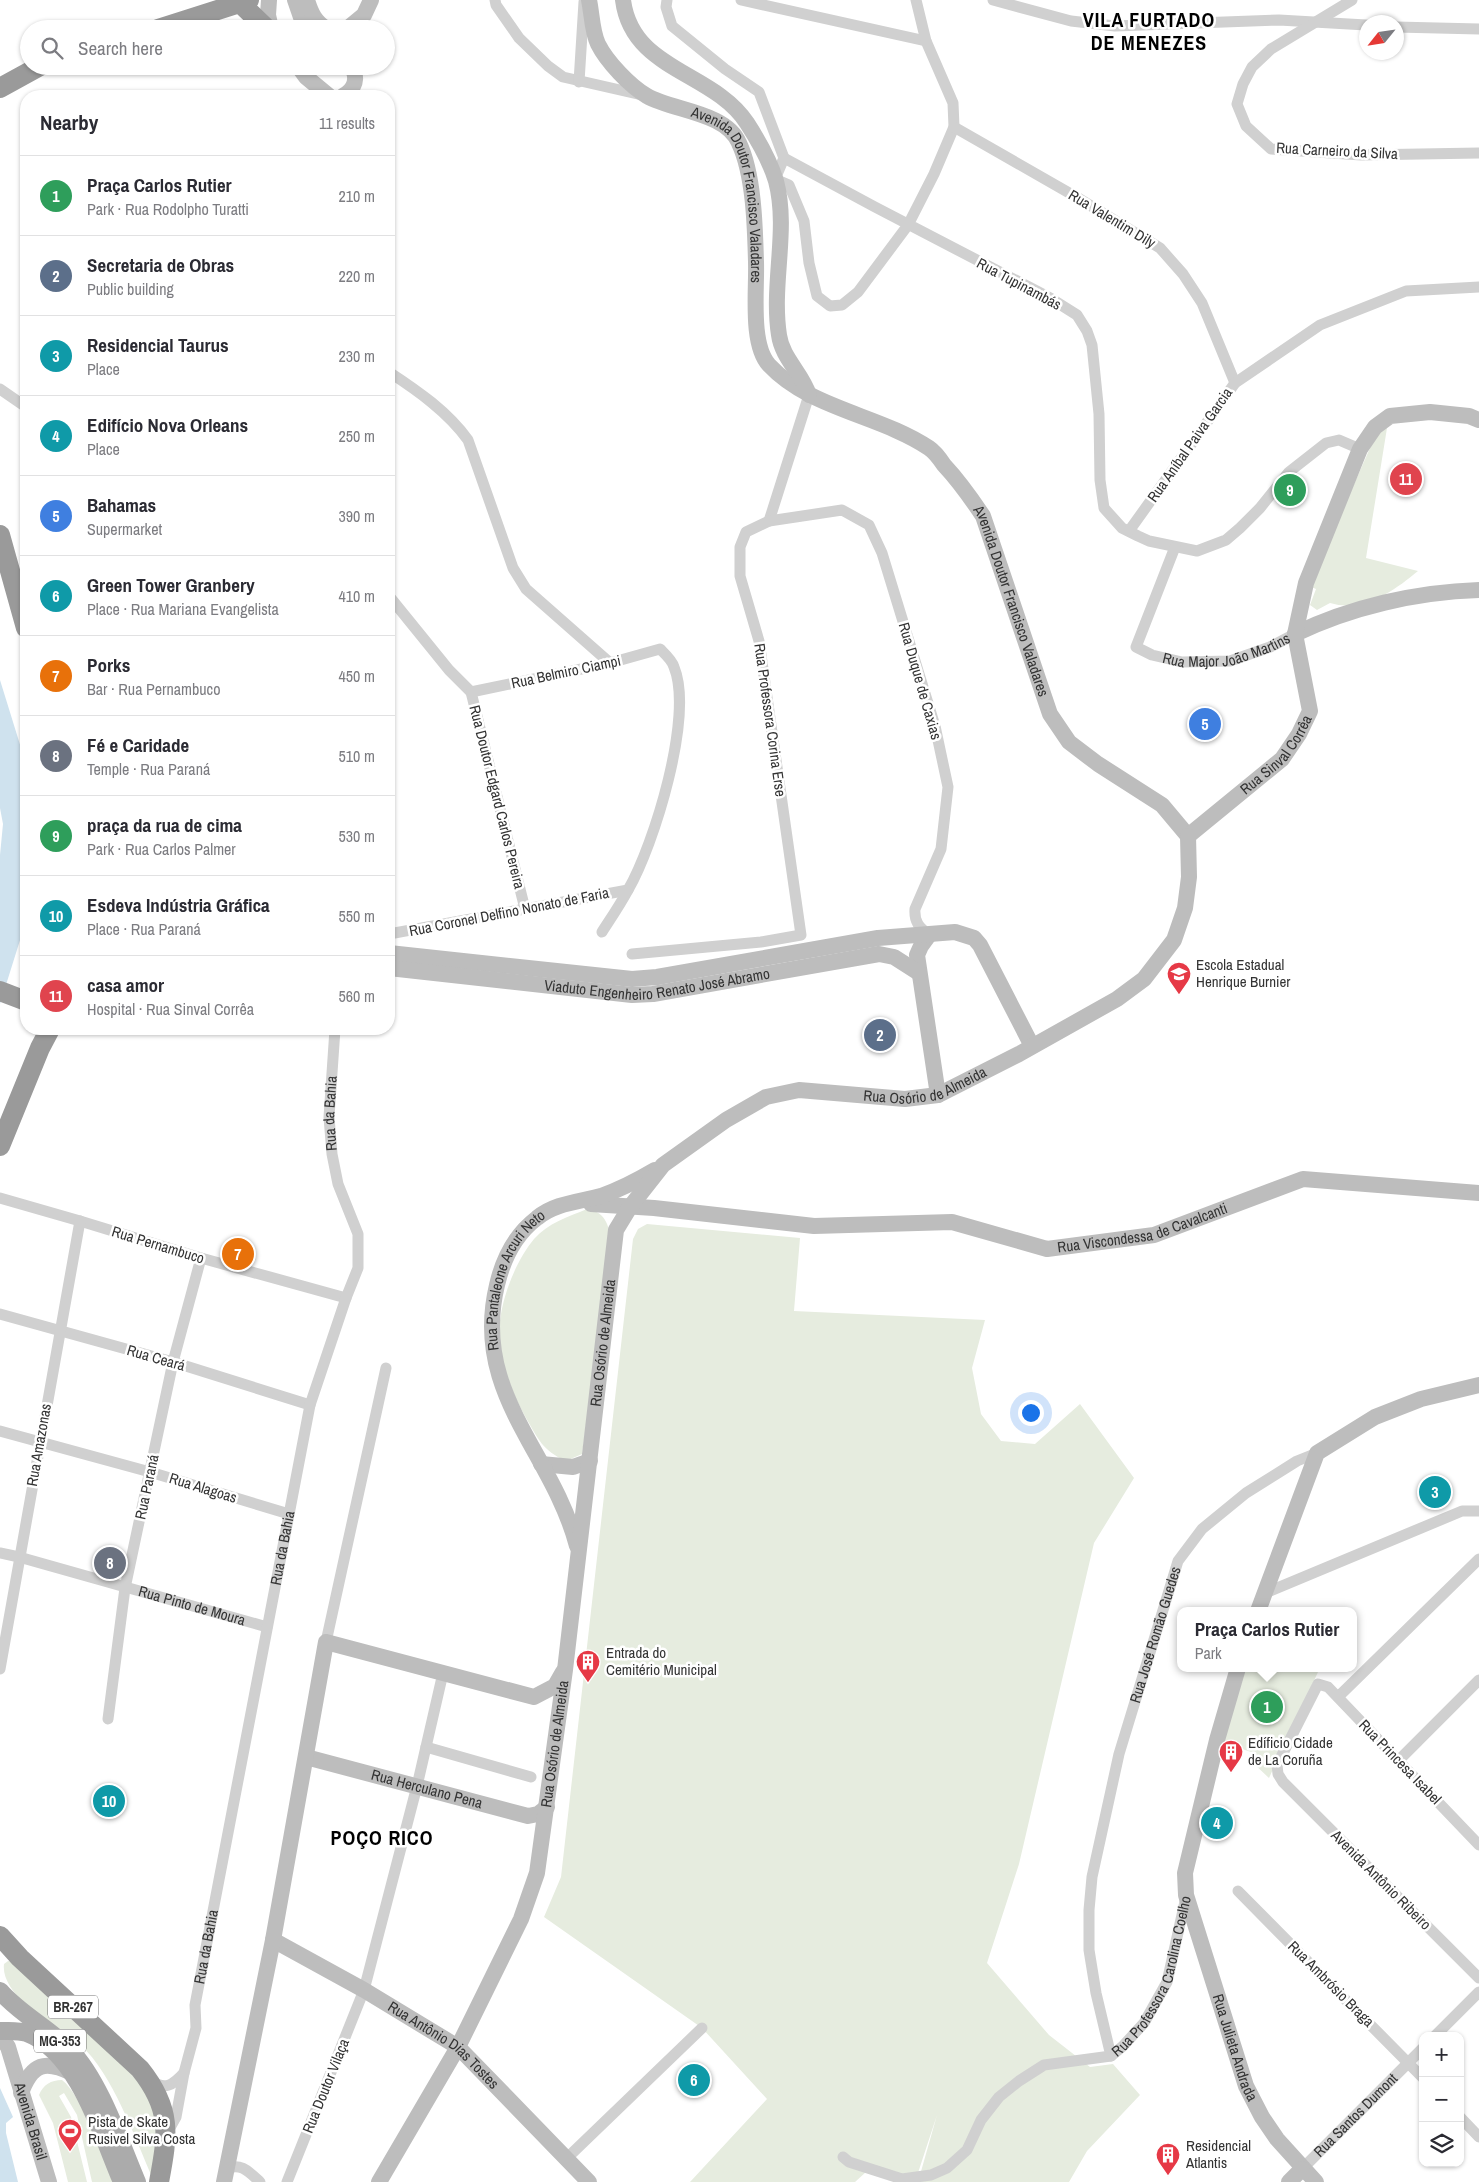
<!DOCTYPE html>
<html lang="en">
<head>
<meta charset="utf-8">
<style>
	body { margin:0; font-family:"Archivo Narrow",sans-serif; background:#f7f7f7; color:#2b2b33 }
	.controls { position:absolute; right:15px; bottom:15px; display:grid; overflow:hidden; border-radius:10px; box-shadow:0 1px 4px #0004 }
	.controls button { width:45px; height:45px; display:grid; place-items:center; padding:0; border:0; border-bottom:1px solid #e1e1e2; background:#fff; color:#2b2b33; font:25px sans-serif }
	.compass { position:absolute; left:1359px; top:15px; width:45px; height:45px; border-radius:50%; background:#fff; box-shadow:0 1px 4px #0004; rotate:240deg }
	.you { position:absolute; left:1030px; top:1412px; width:18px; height:18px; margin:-12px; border:4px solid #fff; border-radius:50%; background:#1a73e8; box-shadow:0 0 0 8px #1a73e833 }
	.badge { display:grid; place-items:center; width:32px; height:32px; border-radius:50%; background:#e63946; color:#fff; font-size:16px; font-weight:700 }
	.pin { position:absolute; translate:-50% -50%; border:2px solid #fff; box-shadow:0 1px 5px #0006 }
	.popup { position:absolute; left:1177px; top:1607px; width:180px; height:65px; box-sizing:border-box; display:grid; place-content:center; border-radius:10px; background:#fff; filter:drop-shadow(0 1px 4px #0005); font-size:16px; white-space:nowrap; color:#7c7c81 }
	.popup b { font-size:19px; color:#2b2b33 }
	.popup::after { content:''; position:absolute; left:50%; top:100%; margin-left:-10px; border:10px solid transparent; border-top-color:#fff }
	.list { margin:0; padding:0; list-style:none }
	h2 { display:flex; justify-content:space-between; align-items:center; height:65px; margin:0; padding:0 20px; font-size:21px }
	h2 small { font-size:16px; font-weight:400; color:#7c7c81 }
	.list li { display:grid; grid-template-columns:32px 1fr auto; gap:15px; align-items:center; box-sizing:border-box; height:80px; padding:0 20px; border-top:1px solid #e1e1e2 }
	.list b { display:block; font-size:19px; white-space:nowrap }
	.list p { margin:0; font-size:16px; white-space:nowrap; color:#7c7c81 }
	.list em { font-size:16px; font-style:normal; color:#7c7c81 }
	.icon { flex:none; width:28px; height:28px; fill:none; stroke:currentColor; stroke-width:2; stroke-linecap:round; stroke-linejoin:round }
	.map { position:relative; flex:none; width:1479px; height:2182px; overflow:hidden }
	.search { position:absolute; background:#fff; box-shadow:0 1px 4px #0004; left:20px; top:20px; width:375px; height:55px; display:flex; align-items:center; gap:12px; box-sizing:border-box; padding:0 18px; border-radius:28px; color:#7c7c81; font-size:19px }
	.panel { position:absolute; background:#fff; box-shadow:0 1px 4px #0004; left:20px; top:90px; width:375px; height:945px; border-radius:20px }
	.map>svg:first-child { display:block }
	.green { fill:#e6ecdf }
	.water { fill:#cfe2ee }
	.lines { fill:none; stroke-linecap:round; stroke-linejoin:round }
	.street { stroke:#d0d0d0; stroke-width:11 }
	.secondary { stroke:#bdbdbd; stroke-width:16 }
	.primary { stroke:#ababab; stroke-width:18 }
	.highway { stroke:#9a9a9a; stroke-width:20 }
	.labels { text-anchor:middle; stroke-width:5; stroke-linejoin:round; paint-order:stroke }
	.shield { fill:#fff; stroke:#707070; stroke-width:1 }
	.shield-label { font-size:14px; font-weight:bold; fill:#333 }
	.street-label { font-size:15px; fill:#333; stroke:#fff }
	.poi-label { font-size:15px; fill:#333; stroke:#fff; text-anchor:start }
	.district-label { font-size:20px; font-weight:bold; letter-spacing:1px; fill:#000; stroke:#fff }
</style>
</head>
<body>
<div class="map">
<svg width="1479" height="2182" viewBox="0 0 1479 2182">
	<rect width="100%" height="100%" fill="#fff"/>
	<path class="green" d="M1387 428 1366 558 1418 571C1394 591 1363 613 1330 603L1317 610 1310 605 1316 589 1309 586 1378 430Z
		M587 1209C607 1212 610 1228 611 1246L582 1454 566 1461C542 1450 539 1440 526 1418 513 1395 504 1372 500 1346 495 1313 513 1264 534 1239 548 1223 568 1217 587 1209Z
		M647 1224 800 1238 794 1311 985 1320 972 1368 981 1414 1001 1441 1035 1444 1080 1404 1134 1478 1094 1543 1019 1864 987 1963 1049 2035 1090 2067 1113 2064 1140 2095 1087 2151 1069 2182H918L937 2115 915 2182 866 2172 855 2182H690L767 2099 702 2028 544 1917 561 1877 633 1239 638 1229Z
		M1243 1668H1314L1318 1672 1269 1778 1253 1763 1254 1753 1221 1742Z
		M8 1961H12L141 2080 159 2123 153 2179C136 2141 112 2072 81 2046 60 2028 0 1997 4 1964Z
		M62 2080C82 2095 102 2157 113 2182H92L77 2115 64 2093 59 2096 71 2117 87 2182H68L53 2123 39 2095C43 2085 51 2080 62 2080Z"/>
	<path class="water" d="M0 680 26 764V921L0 1004V855L3 824 0 808Z
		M0 2088 13 2117 6 2123V2133L18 2182H0Z"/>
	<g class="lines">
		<g class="street">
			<path d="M495 0 496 5 519 38 548 66 563 77 642 95"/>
			<path d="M667 0 666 7 672 26 725 69 759 92 784 158"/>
			<path d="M741 0 926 41"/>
			<path d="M916 0 926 41 953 103 954 127 934 174 908 225 858 292 842 305 830 306 817 296 809 263 804 221 789 185 775 179 784 158 875 207 1050 298 1077 315 1087 331 1092 345 1099 414 1100 480 1104 508 1122 528 1138 536 1149 541 1197 551 1226 540 1240 528 1260 508 1289 472 1326 443 1339 440 1360 449"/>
			<path d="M993 0 1071 21 1115 26 1279 20 1366 25"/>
			<path d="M1352 0 1271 49 1252 67 1243 84 1237 104 1246 126 1271 149 1361 155 1479 153"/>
			<path d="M1396 27 1479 29"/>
			<path d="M579 82 584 2"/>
			<path d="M954 127 1078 198 1160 248 1183 274 1202 303 1235 383"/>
			<path d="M389 372C418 391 448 412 468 440L513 568 526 589 610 663"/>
			<path d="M0 389 26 407"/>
			<path d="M769 521 809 395"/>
			<path d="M1129 531 1235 383 1320 325 1406 291 1479 287"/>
			<path id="s1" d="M1175 547 1136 647 1152 655 1182 662 1230 661 1270 647 1295 634"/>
			<path d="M389 596 449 670 471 692 525 909"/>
			<path d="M471 692 610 663 660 649C665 654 672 660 674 667 694 716 654 845 628 890 620 905 611 918 602 932"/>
			<path d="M389 934 628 890"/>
			<path d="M632 954 761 942 801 935 759 641 740 576V547L746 532 769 521 842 510 869 525 882 553 935 726 948 787 941 849 915 909C914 922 919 927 929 935"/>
			<path d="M0 1198 80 1221 201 1258 346 1298"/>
			<path d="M0 1314 173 1362 310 1405"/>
			<path d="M0 1431 150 1472 289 1514"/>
			<path id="s2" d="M0 1553 19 1557 267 1627"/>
			<path d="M1265 1593 1462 1511H1479"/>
			<path d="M326 1642 386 1368"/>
			<path d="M0 1669 80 1221"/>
			<path d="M1338 1697 1479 1559"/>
			<path d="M108 1719 125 1588 173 1362 201 1258"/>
			<path d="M426 1747 531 1777"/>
			<path d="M1399 1760 1479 1680"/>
			<path d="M1479 1845 1328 1687 1318 1684 1277 1765 1278 1774 1283 1782 1479 1978"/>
			<path d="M1238 1891 1423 2078"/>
			<path d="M1435 2036 1479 1992"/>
			<path id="s3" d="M1111 2056 1096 1993 1089 1950V1910L1092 1877 1119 1754 1178 1561 1202 1529 1246 1493 1297 1461 1317 1453"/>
			<path d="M151 2080C165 2091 173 2085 184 2073"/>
			<path d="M1460 2117 1479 2137"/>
			<path id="s4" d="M167 2133 176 2117 184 2073 196 2028 195 2005 310 1405 346 1298 358 1268V1234L338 1184 332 1154 329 1117 335 1029"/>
			<path id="s5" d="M843 2157 849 2162 902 2179 931 2175 947 2168 967 2150 981 2120 999 2097 1019 2081 1044 2065 1111 2056 1123 2046 1144 2023 1167 1982 1186 1897"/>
			<path d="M566 2159 702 2028"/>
			<path d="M226 2169C241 2162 249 2172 260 2182"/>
			<path id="s6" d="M1302 2169 1423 2048"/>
			<path d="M287 2182 364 1990 417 1786 443 1673"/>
		</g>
		<g class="secondary">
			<path d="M269 0 268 15 271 29"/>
			<path d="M295 0 305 29"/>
			<path d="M307 0C311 13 315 22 327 29"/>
			<path id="s7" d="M589 0C592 14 592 32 598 44 607 62 630 86 647 96 673 111 726 112 739 143 754 175 755 227 756 262 757 290 750 344 769 365 810 409 880 415 929 448 935 452 940 459 944 465 959 481 971 498 983 516L1050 714 1069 742 1098 764 1162 805 1188 836"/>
			<path d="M623 0C632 71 713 71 747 123 758 140 770 161 776 181 789 230 771 284 779 335 782 358 802 373 809 395"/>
			<path d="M347 29 364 15 371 0"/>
			<path d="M298 66 306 77 329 96"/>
			<path d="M343 96C355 89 359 78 351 66"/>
			<path d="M1295 634C1351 607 1416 592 1479 590"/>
			<path id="s8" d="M1188 836 1282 759 1299 734 1310 711 1295 634 1306 583 1360 449 1375 427 1390 416 1430 412 1469 416 1479 420"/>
			<path d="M929 935 921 946 917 955 938 1095"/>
			<path d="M389 953 632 979 657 977 878 938 955 932 974 938 980 945 1032 1046"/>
			<path id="s9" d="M389 968 632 995 653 994 879 954 894 957 919 973"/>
			<path id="s10" d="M591 1204 654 1208 814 1226 952 1222 1047 1249 1154 1235 1303 1179 1479 1193"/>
			<path d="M541 1464 573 1467 590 1461"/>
			<path id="s11" d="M577 1546C552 1451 471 1393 497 1285 503 1259 516 1234 537 1218 555 1203 579 1202 601 1196 619 1190 638 1180 655 1170"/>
			<path d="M1258 1611 1317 1453 1375 1417 1421 1399 1479 1385"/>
			<path id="s12" d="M1238 1668 1217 1740 1185 1873 1186 1895 1246 2086 1262 2117 1277 2139 1316 2182"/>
			<path id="s13" d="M306 1757 528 1816 538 1814 547 1807"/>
			<path id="s14" d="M273 1940 364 1990 458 2047 589 2182"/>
			<path id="s15" d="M0 2035 8 2047 49 2182"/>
			<path d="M21 2093C32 2063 45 2060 72 2073"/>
			<path d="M224 2182 273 1940 326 1642 534 1697 555 1686 563 1672"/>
			<path id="s16" d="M379 2182 458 2047 521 1919 537 1873 565 1670 616 1230 630 1207 663 1165 726 1120 766 1097 799 1090 905 1099 938 1095 1019 1054 1117 999 1144 979 1174 940 1185 908 1189 877 1188 836"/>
			<path d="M1289 2182 1302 2169"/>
		</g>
		<path class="primary" d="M0 1991C21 2015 49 2028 70 2050 100 2081 120 2142 137 2182
			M0 2031C9 2031 18 2030 27 2033 78 2052 102 2136 122 2182"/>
		<path class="highway" d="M240 3 267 29
			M158 29 249 0
			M0 88 40 66
			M0 535 26 628
			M0 991 26 1001
			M0 1146 40 1048 50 1029
			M0 1936 20 1958 140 2069C172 2109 168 2134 159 2182"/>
	</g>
	<defs>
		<symbol id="school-pin" viewBox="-11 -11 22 30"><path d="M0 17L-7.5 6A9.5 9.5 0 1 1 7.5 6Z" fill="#e63946" stroke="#fff"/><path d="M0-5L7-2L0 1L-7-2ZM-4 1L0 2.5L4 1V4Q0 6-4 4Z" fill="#fff"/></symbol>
		<symbol id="building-pin" viewBox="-11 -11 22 30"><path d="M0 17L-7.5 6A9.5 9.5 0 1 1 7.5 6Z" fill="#e63946" stroke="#fff"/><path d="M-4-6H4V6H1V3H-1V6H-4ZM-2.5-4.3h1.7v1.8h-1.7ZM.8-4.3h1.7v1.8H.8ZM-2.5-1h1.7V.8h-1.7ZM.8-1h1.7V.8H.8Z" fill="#fff"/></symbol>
		<symbol id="stadium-pin" viewBox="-11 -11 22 30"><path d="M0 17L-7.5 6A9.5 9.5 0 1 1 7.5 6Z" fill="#e63946" stroke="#fff"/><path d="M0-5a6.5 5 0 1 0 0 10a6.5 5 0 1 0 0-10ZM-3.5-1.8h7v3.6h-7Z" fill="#fff"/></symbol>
	</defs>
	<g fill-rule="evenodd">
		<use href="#school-pin" x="1165" y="960" width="28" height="38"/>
		<use href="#building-pin" x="574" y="1648" width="28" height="38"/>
		<use href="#building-pin" x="1217" y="1738" width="28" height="38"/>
		<use href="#stadium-pin" x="56" y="2117" width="28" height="38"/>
		<use href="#building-pin" x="1154" y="2141" width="28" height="38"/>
	</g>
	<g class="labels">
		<g class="shield">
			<rect x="48" y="1995.5" width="50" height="23" rx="4"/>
			<rect x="34" y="2029.5" width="52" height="23" rx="4"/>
		</g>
		<g class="shield-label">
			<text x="73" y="2012">BR-267</text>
			<text x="60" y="2046">MG-353</text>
		</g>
		<g class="street-label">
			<text transform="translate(1337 151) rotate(3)" y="5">Rua Carneiro da Silva</text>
			<text dy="5" stroke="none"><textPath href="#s7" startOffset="265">Avenida Doutor Francisco Valadares</textPath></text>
			<text transform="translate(1112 219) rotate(31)" y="5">Rua Valentim Dily</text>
			<text transform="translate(1019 284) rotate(28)" y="5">Rua Tupinambás</text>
			<text transform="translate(1190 445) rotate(-55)" y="5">Rua Aníbal Paiva Garcia</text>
			<text dy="5" stroke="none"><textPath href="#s7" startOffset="808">Avenida Doutor Francisco Valadares</textPath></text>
			<text dy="5" stroke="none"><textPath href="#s1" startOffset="202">Rua Major João Martins</textPath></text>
			<text transform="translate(566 672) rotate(-12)" y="5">Rua Belmiro Ciampi</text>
			<text transform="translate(920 681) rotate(74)" y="5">Rua Duque de Caxias</text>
			<text transform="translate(770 720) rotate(82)" y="5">Rua Professora Corina Erse</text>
			<text dy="5" stroke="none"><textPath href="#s8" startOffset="121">Rua Sinval Corrêa</textPath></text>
			<text transform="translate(497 797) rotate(76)" y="5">Rua Doutor Edgard Carlos Pereira</text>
			<text transform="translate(509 912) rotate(-11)" y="5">Rua Coronel Delfino Nonato de Faria</text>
			<text dy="5" stroke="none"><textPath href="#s9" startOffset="270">Viaduto Engenheiro Renato José Abramo</textPath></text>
			<text dy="5" stroke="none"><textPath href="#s16" startOffset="1362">Rua Osório de Almeida</textPath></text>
			<text dy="5" stroke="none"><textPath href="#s4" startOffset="1048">Rua da Bahia</textPath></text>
			<text dy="5" stroke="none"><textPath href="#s10" startOffset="559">Rua Viscondessa de Cavalcanti</textPath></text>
			<text transform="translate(158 1245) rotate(17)" y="5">Rua Pernambuco</text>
			<text dy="5" stroke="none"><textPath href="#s11" startOffset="290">Rua Pantaleone Arcuri Neto</textPath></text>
			<text dy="5" stroke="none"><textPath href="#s16" startOffset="882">Rua Osório de Almeida</textPath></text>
			<text transform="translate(156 1358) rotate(16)" y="5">Rua Ceará</text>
			<text transform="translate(39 1445) rotate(-80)" y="5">Rua Amazonas</text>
			<text transform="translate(147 1487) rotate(-78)" y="5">Rua Paraná</text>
			<text transform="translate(203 1488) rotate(17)" y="5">Rua Alagoas</text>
			<text dy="5" stroke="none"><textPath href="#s4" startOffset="598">Rua da Bahia</textPath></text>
			<text dy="5" stroke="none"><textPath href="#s2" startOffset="199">Rua Pinto de Moura</textPath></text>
			<text dy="5" stroke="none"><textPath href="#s3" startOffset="432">Rua José Romão Guedes</textPath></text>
			<text dy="5" stroke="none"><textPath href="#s16" startOffset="478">Rua Osório de Almeida</textPath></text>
			<text transform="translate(1400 1762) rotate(46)" y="5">Rua Princesa Isabel</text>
			<text dy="5" stroke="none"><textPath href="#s13" startOffset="125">Rua Herculano Pena</textPath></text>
			<text transform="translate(1381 1880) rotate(45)" y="5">Avenida Antônio Ribeiro</text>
			<text dy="5" stroke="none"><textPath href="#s4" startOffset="192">Rua da Bahia</textPath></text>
			<text dy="5" stroke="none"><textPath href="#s5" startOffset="415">Rua Professora Carolina Coelho</textPath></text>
			<text transform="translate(1331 1984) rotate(45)" y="5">Rua Ambrósio Braga</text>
			<text dy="5" stroke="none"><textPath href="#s14" startOffset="201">Rua Antônio Dias Tostes</textPath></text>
			<text dy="5" stroke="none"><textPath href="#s12" startOffset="394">Rua Julieta Andrada</textPath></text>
			<text transform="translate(326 2086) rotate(-68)" y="5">Rua Doutor Vilaça</text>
			<text dy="5" stroke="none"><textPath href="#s6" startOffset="76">Rua Santos Dumont</textPath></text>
			<text dy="5" stroke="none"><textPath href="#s15" startOffset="92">Avenida Brasil</textPath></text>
		</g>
		<g class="poi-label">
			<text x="1196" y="970">Escola Estadual<tspan x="1196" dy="17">Henrique Burnier</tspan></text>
			<text x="606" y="1658">Entrada do<tspan x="606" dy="17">Cemitério Municipal</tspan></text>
			<text x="1248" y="1748">Edíficio Cidade<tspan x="1248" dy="17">de La Coruña</tspan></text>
			<text x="88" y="2127">Pista de Skate<tspan x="88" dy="17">Rusivel Silva Costa</tspan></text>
			<text x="1186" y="2151">Residencial<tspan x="1186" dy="17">Atlantis</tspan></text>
		</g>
		<g class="district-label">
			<text x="1149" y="27">VILA FURTADO<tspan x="1149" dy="23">DE MENEZES</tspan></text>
			<text x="382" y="1845">POÇO RICO</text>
		</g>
	</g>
</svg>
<div class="controls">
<button>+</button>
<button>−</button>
<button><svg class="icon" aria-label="layers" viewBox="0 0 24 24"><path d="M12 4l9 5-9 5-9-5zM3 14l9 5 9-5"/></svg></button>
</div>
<svg class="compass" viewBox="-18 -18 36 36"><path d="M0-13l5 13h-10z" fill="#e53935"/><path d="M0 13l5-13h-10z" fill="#7c7c81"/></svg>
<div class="you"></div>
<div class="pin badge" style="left:1267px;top:1707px;background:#2e9e5b">1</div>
<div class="popup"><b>Praça Carlos Rutier</b>Park</div>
<div class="pin badge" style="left:880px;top:1035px;background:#5c6f8a">2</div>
<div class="pin badge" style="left:1435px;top:1492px;background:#0f9aa8">3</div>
<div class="pin badge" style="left:1217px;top:1823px;background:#0f9aa8">4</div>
<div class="pin badge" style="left:1205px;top:724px;background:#3f7fe0">5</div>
<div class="pin badge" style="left:694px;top:2080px;background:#0f9aa8">6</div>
<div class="pin badge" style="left:238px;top:1254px;background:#e8710a">7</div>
<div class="pin badge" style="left:110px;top:1563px;background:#6b7280">8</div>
<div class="pin badge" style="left:1290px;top:490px;background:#2e9e5b">9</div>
<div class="pin badge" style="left:109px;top:1801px;background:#0f9aa8">10</div>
<div class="pin badge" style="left:1406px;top:479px;background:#e0444e">11</div>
<div class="search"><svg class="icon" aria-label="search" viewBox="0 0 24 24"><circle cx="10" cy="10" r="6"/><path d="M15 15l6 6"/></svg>Search here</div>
<section class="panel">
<h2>Nearby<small>11 results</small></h2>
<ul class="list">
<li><span class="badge" style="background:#2e9e5b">1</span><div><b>Praça Carlos Rutier</b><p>Park · Rua Rodolpho Turatti</p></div><em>210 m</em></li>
<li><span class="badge" style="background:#5c6f8a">2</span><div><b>Secretaria de Obras</b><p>Public building</p></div><em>220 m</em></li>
<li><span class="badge" style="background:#0f9aa8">3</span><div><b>Residencial Taurus</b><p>Place</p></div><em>230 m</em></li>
<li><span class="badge" style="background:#0f9aa8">4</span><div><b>Edifício Nova Orleans</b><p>Place</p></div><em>250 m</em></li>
<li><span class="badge" style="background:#3f7fe0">5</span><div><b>Bahamas</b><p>Supermarket</p></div><em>390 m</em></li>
<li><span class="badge" style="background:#0f9aa8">6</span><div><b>Green Tower Granbery</b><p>Place · Rua Mariana Evangelista</p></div><em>410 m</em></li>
<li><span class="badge" style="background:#e8710a">7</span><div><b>Porks</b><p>Bar · Rua Pernambuco</p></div><em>450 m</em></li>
<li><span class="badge" style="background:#6b7280">8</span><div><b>Fé e Caridade</b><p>Temple · Rua Paraná</p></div><em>510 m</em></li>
<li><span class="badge" style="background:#2e9e5b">9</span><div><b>praça da rua de cima</b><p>Park · Rua Carlos Palmer</p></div><em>530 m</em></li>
<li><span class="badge" style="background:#0f9aa8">10</span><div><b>Esdeva Indústria Gráfica</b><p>Place · Rua Paraná</p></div><em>550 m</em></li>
<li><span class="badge" style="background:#e0444e">11</span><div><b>casa amor</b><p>Hospital · Rua Sinval Corrêa</p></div><em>560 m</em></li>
</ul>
</section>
</div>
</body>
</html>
